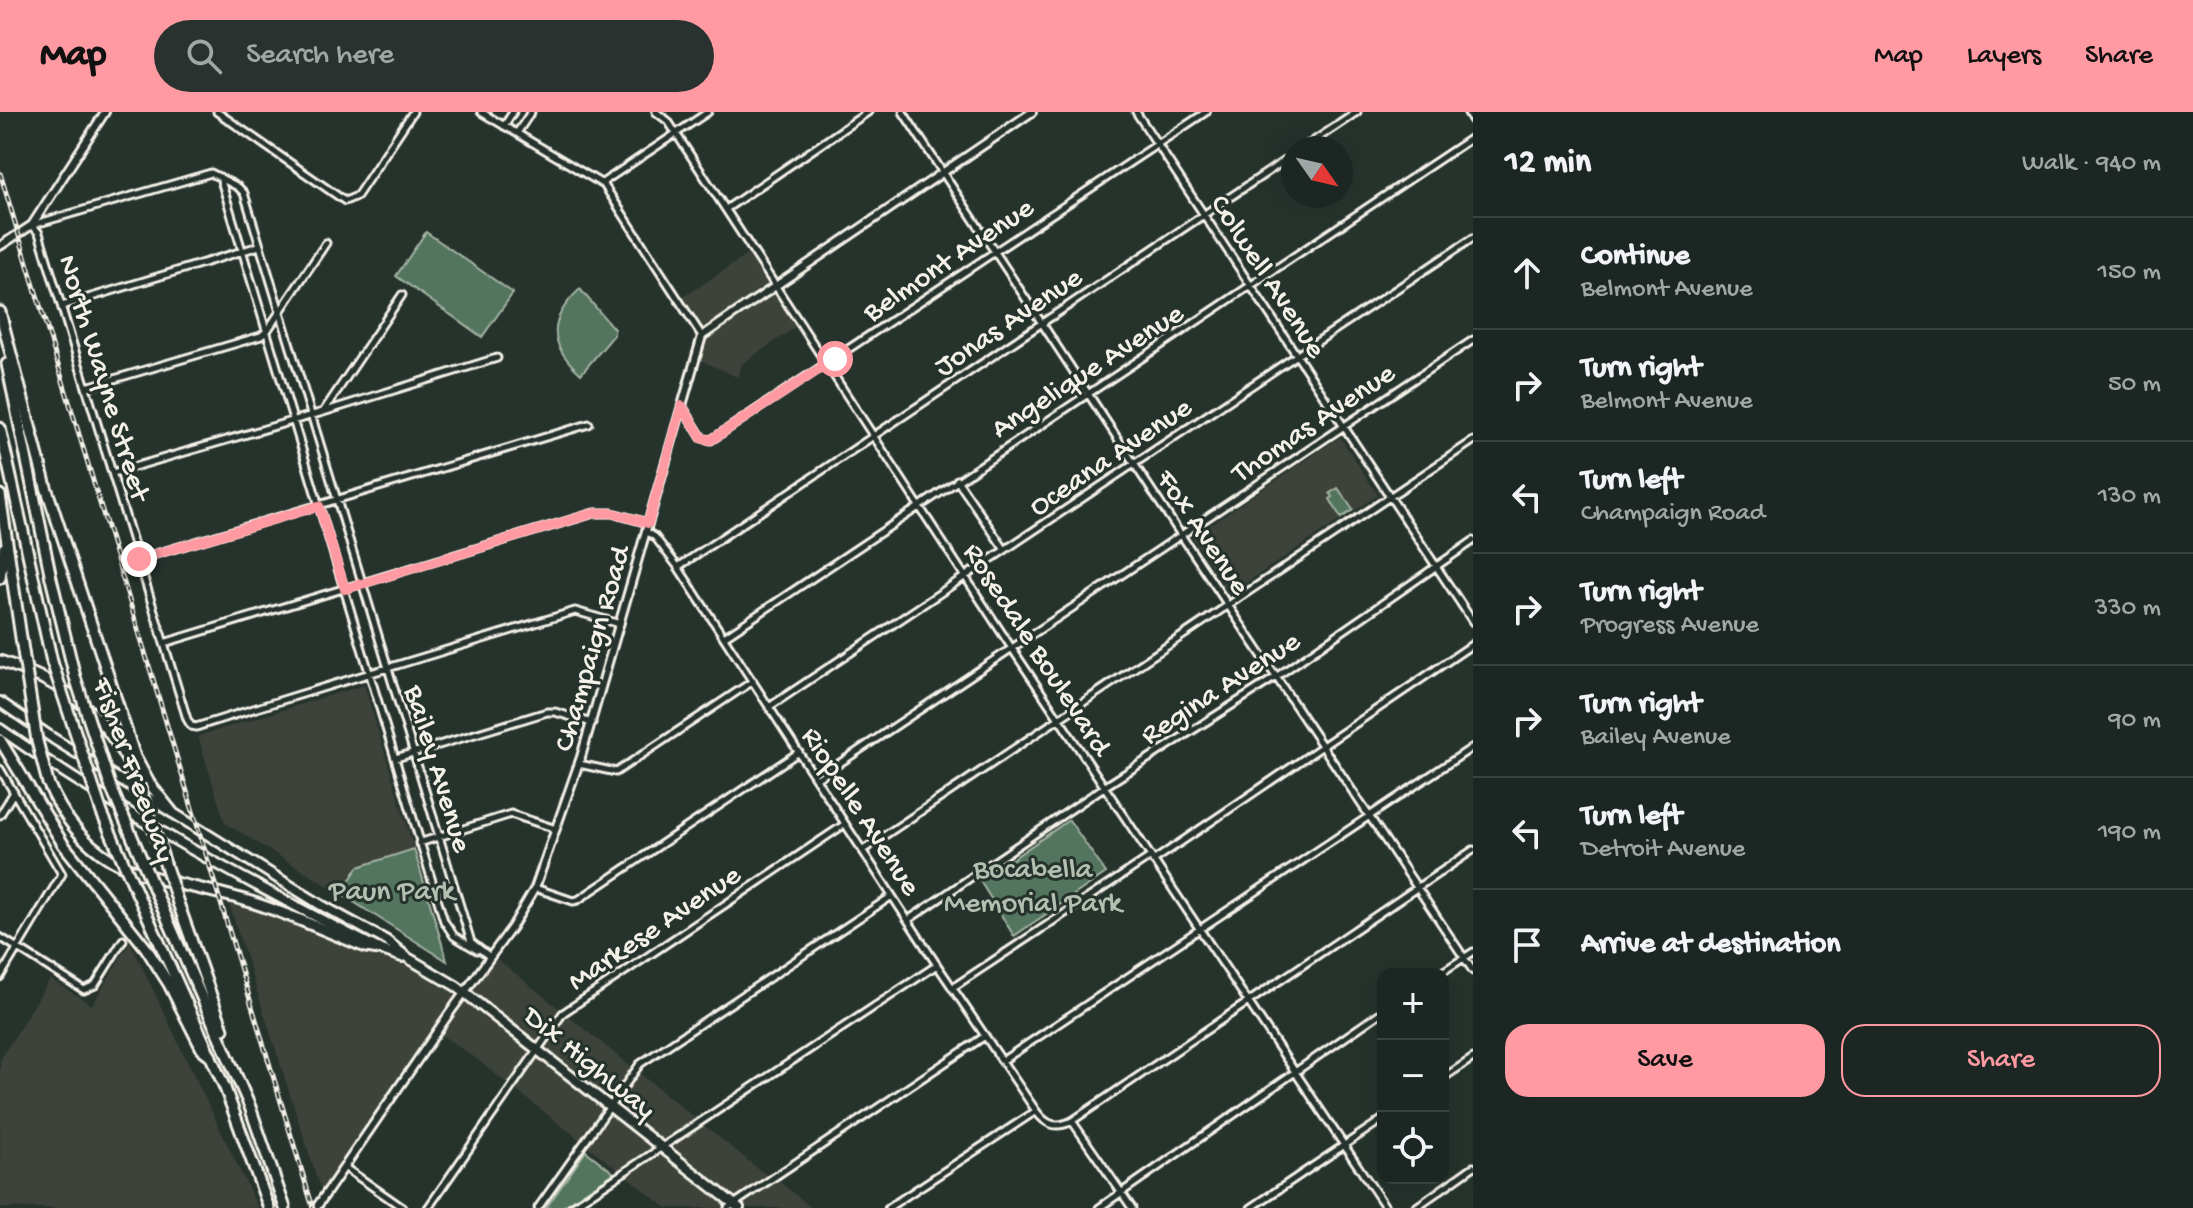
<!DOCTYPE html>
<html lang="en">
<head>
<meta charset="utf-8">
<style>
	body { margin:0; font-family:"Gochi Hand",sans-serif; background:#29322f; color:#f1f3f6 }
	.controls { position:absolute; right:24px; bottom:24px; display:grid; overflow:hidden; border-radius:16px; box-shadow:0 8px 32px #0002 }
	.controls button { width:72px; height:72px; display:grid; place-items:center; padding:0; border:0; border-bottom:2px solid #3a4340; background:#1c2622; color:#f1f3f6; font:40px sans-serif }
	.compass { position:absolute; left:1281px; top:24px; width:72px; height:72px; border-radius:50%; background:#1c2622; box-shadow:0 8px 32px #0002; rotate:124deg }
	.stop { position:absolute; width:24px; height:24px; margin:-18px; border:6px solid #ff9aa2; border-radius:50%; background:#fff }
	.stop.end { background:#ff9aa2; border-color:#fff; box-shadow:0 2px 8px #0008 }
	.list { margin:0; padding:0; list-style:none }
	h2 { display:flex; justify-content:space-between; align-items:center; height:104px; margin:0; padding:0 32px; font-size:34px }
	h2 small { font-size:26px; font-weight:400; color:#a0a5a5 }
	.list li { display:grid; grid-template-columns:52px 1fr auto; gap:24px; align-items:center; box-sizing:border-box; height:112px; padding:0 32px; border-top:2px solid #3a4340 }
	.list b { display:block; font-size:30px; white-space:nowrap }
	.list p { margin:0; font-size:26px; white-space:nowrap; color:#a0a5a5 }
	.list em { font-size:26px; font-style:normal; color:#a0a5a5 }
	.actions { display:flex; gap:16px; padding:24px 32px }
	.actions a { flex:1; padding:18px 0; border:2px solid #ff9aa2; border-radius:24px; text-align:center; font-size:28px; color:#ff9aa2 }
	.actions .main { background:#ff9aa2; color:#111 }
	.icon { flex:none; width:44px; height:44px; fill:none; stroke:currentColor; stroke-width:2; stroke-linecap:round; stroke-linejoin:round }
	.map { position:relative; flex:none; width:1473px; height:1096px; overflow:hidden }
	header { display:flex; align-items:center; gap:48px; box-sizing:border-box; height:112px; padding:0 40px; background:#ff9aa2; color:#111 }
	header strong { font-size:38px }
	nav { display:flex; gap:44px; margin-inline-start:auto; font-size:28px }
	.search { width:560px; height:72px; background:#29322f; display:flex; align-items:center; gap:20px; box-sizing:border-box; padding:0 28px; border-radius:44px; color:#a0a5a5; font-size:30px }
	main { display:flex }
	aside { flex:1; background:#1c2622 }
	.map>svg:first-child { display:block }
	.built { fill:#3c433a }
	.green { fill:#53745e; stroke:#a4b2a3; stroke-width:2 }
	.lines { fill:none; stroke-linecap:round; stroke-linejoin:round }
	.minor-casing { stroke:#f4f1e8; stroke-width:11 }
	.tertiary-casing { stroke:#f4f1e8; stroke-width:12 }
	.primary-casing { stroke:#f4f1e8; stroke-width:14 }
	.motorway-casing { stroke:#f4f1e8; stroke-width:15 }
	.minor { stroke:#26332d; stroke-width:5 }
	.tertiary { stroke:#26332d; stroke-width:6 }
	.primary { stroke:#26332d; stroke-width:8 }
	.motorway { stroke:#26332d; stroke-width:9 }
	.rail-casing { stroke:#f4f1e8; stroke-width:5 }
	.rail { stroke:#26332d; stroke-width:2; stroke-dasharray:6; stroke-linecap:butt }
	.motorway-bridge-casing { stroke:#f4f1e8; stroke-width:15; stroke-linecap:butt }
	.motorway-bridge { stroke:#26332d; stroke-width:9 }
	.route { stroke:#ff9aa2; stroke-width:10 }
	.labels { text-anchor:middle; stroke-width:6; stroke-linejoin:round; paint-order:stroke }
	.street-label { font-size:30px; fill:#f4f1e8; stroke:#26332d }
	.park-label { font-size:30px; fill:#b4bfb1; stroke:#26332d }
</style>
</head>
<body>
<header>
<strong>Map</strong>
<div class="search"><svg class="icon" aria-label="search" viewBox="0 0 24 24"><circle cx="10" cy="10" r="6"/><path d="M15 15l6 6"/></svg>Search here</div>
<nav><a>Map</a><a>Layers</a><a>Share</a></nav>
</header>
<main>
<div class="map">
<svg width="1473" height="1096" viewBox="0 0 1473 1096">
	<rect width="100%" height="100%" fill="#26332d"/>
	<filter id="ink" filterUnits="userSpaceOnUse"><feTurbulence type="fractalNoise" baseFrequency=".0125" numOctaves="2"/><feDisplacementMap in="SourceGraphic" scale="16" xChannelSelector="R" yChannelSelector="G"/><feConvolveMatrix kernelMatrix="1 2 1 2 8 2 1 2 1" color-interpolation-filters="sRGB"/></filter>
	<g filter="url(#ink)">
		<path class="built" d="M753 139 800 212 742 252 737 265 696 246 702 224 679 188Z
			M1340 325 1378 383 1229 482 1192 425Z
			M364 573 414 737 358 755 341 782 225 711 198 624Z
			M228 789 408 846 465 881 490 845 501 850 771 1067 775 1066 812 1096H667L475 946 437 920 323 1085Z
			M130 830 258 1096H0V948L50 867 92 893Z"/>
		<path class="green" d="M426 120 513 181 482 225 396 164Z
			M580 177 614 217V223L581 262C547 232 548 207 580 177Z
			M1338 376 1353 398 1341 406 1330 387 1333 385 1330 381Z
			M1069 708 1106 761 1014 824 980 769Z
			M414 737 447 849 341 782 358 755Z
			M586 1039 614 1061 561 1096H546Z"/>
		<g class="lines">
			<defs>
				<path id="minor" d="M217 0 345 89 357 84 413 0
					M481 0 604 73 702 224
					M656 0 668 9 1011 535 1386 1096
					M903 0 1181 423 1473 859
					M1136 0 1473 510
					M504 14 513 0
					M517 21 531 0
					M1303 36 1357 0
					M220 65 444 809 454 824 477 838
					M602 71 708 0
					M726 97 868 0
					M62 194 259 134
					M87 275 261 224 267 219 326 131
					M682 294 702 326 711 328 1206 0
					M323 300 497 246
					M113 361 323 300 402 183
					M957 368 1005 438
					M647 420 655 425 678 455 937 853 1036 999C1046 1013 1056 1017 1072 1009L1473 738
					M139 447 589 312
					M678 455 1293 43
					M724 525 1473 25
					M164 531 594 401H612L648 411
					M769 595 1473 126
					M396 646 547 600H555L592 611
					M579 652 616 660 753 569
					M0 657 62 762 0 865
					M816 667 1473 228
					M0 703 14 680
					M419 731 511 702 556 717
					M863 738 1473 329
					M1153 749 1473 532
					M535 776 573 789 578 788 799 640
					M908 808 1104 675 1276 565 1473 429
					M0 825 84 878 95 873 123 828
					M490 845 471 830 244 81 238 75 211 61 32 113 39 121 187 607 191 614 196 615C262 594 328 574 394 554L575 499 620 512
					M1439 862 1473 840
					M952 876 1150 745
					M1002 949 1473 635
					M1443 966 1473 946
					M1072 1009 1132 1096
					M344 1055 403 1096
					M428 1096 563 901 845 712
					M538 1096 640 952 892 784
					M570 1096 937 853
					M728 1096 985 924
					M888 1096 1036 999
					M1099 1096 1383 899
					M1251 1096 1383 1007
					M1415 1096 1473 1055"/>
				<path id="tertiary" d="M1468 0 1473 8
					M0 134 32 113 105 0
					M316 1096 451 899 512 815 535 776 581 645 702 224 1032 0"/>
				<path id="primary" d="M0 590 54 627 321 793 387 829 408 846 456 874 739 1096
					M0 617C120 701 248 771 379 837L402 845"/>
				<path id="motorway" d="M0 200 46 375 135 645 149 671 172 700
					M7 252 51 466 75 565
					M0 316 52 550
					M0 383 23 539
					M0 466 4 436
					M0 549C69 572 110 605 139 673
					M0 628 63 732 146 836 169 872 202 937 211 944
					M48 671C92 772 161 762 251 790 290 802 327 820 366 835L379 837
					M137 781 225 976 269 1096
					M159 788 250 995 285 1096
					M178 791 223 917"/>
			</defs>
			<use href="#minor" class="minor-casing"/>
			<use href="#tertiary" class="tertiary-casing"/>
			<use href="#primary" class="primary-casing"/>
			<use href="#motorway" class="motorway-casing"/>
			<use href="#minor" class="minor"/>
			<use href="#tertiary" class="tertiary"/>
			<use href="#primary" class="primary"/>
			<use href="#motorway" class="motorway"/>
			<defs>
				<path id="rail" d="M0 61 313 1096"/>
			</defs>
			<use href="#rail" class="rail-casing"/>
			<use href="#rail" class="rail"/>
			<defs>
				<path id="motorway-bridge" d="M23 539 37 629 48 671
					M52 550 102 701 137 781
					M75 565 110 673 159 788
					M139 673 178 791"/>
			</defs>
			<use href="#motorway-bridge" class="motorway-bridge-casing"/>
			<use href="#motorway-bridge" class="motorway-bridge"/>
		</g>
	</g>
	<g class="lines" filter="url(#ink)">
		<path class="route" d="M139 447 319 394 345 477 594 401H612L648 411 682 294 702 326 711 328 835 247"/>
	</g>
	<g class="labels">
		<g class="street-label">
			<text transform="translate(947 146) rotate(-34)" y="10">Belmont Avenue</text>
			<text transform="translate(1270 163) rotate(57)" y="10">Colwell Avenue</text>
			<text transform="translate(1007 208) rotate(-34)" y="10">Jonas Avenue</text>
			<text transform="translate(1086 257) rotate(-33)" y="10">Angelique Avenue</text>
			<text transform="translate(106 265) rotate(73)" y="10">North Wayne Street</text>
			<text transform="translate(1312 309) rotate(-34)" y="10">Thomas Avenue</text>
			<text transform="translate(1109 343) rotate(-34)" y="10">Oceana Avenue</text>
			<text transform="translate(1205 419) rotate(56)" y="10">Fox Avenue</text>
			<text transform="translate(590 536) rotate(-74)" y="10">Champaign Road</text>
			<text transform="translate(1039 536) rotate(57)" y="10">Rosedale Boulevard</text>
			<text transform="translate(1219 574) rotate(-33)" y="10">Regina Avenue</text>
			<text transform="translate(440 656) rotate(73)" y="10">Bailey Avenue</text>
			<text transform="translate(136 657) rotate(70)" y="10">Fisher Freeway</text>
			<text transform="translate(863 698) rotate(57)" y="10">Riopelle Avenue</text>
			<text transform="translate(653 814) rotate(-34)" y="10">Markese Avenue</text>
			<text transform="translate(591 949) rotate(39)" y="10">Dix Highway</text>
		</g>
		<g class="park-label">
			<text x="1033" y="765">Bocabella<tspan x="1033" dy="34">Memorial Park</tspan></text>
			<text x="392" y="787">Paun Park</text>
		</g>
	</g>
</svg>
<div class="controls">
<button>+</button>
<button>−</button>
<button><svg class="icon" aria-label="locate" viewBox="0 0 24 24"><circle cx="12" cy="12" r="6"/><path d="M12 2v4M12 18v4M2 12h4M18 12h4"/></svg></button>
</div>
<svg class="compass" viewBox="-18 -18 36 36"><path d="M0-13l5 13h-10z" fill="#e53935"/><path d="M0 13l5-13h-10z" fill="#a0a5a5"/></svg>
<div class="stop" style="left:835px;top:247px"></div>
<div class="stop end" style="left:139px;top:447px"></div>
</div>
<aside>
<h2>12 min<small>Walk · 940 m</small></h2>
<ul class="list">
<li><svg class="icon" aria-label="ahead" viewBox="0 0 24 24"><path d="M12 20V5M6 11l6-6 6 6"/></svg><div><b>Continue</b><p>Belmont Avenue</p></div><em>150 m</em></li>
<li><svg class="icon" aria-label="right" viewBox="0 0 24 24"><path d="M7 20v-9h11M14 6l5 5-5 5"/></svg><div><b>Turn right</b><p>Belmont Avenue</p></div><em>50 m</em></li>
<li><svg class="icon" aria-label="left" viewBox="0 0 24 24"><path d="M17 20v-9H6M10 6l-5 5 5 5"/></svg><div><b>Turn left</b><p>Champaign Road</p></div><em>130 m</em></li>
<li><svg class="icon" aria-label="right" viewBox="0 0 24 24"><path d="M7 20v-9h11M14 6l5 5-5 5"/></svg><div><b>Turn right</b><p>Progress Avenue</p></div><em>330 m</em></li>
<li><svg class="icon" aria-label="right" viewBox="0 0 24 24"><path d="M7 20v-9h11M14 6l5 5-5 5"/></svg><div><b>Turn right</b><p>Bailey Avenue</p></div><em>90 m</em></li>
<li><svg class="icon" aria-label="left" viewBox="0 0 24 24"><path d="M17 20v-9H6M10 6l-5 5 5 5"/></svg><div><b>Turn left</b><p>Detroit Avenue</p></div><em>190 m</em></li>
<li><svg class="icon" aria-label="arrive" viewBox="0 0 24 24"><path d="M6 21V4h12l-3 4 3 4H6"/></svg><div><b>Arrive at destination</b></div></li>
</ul>
<div class="actions"><a class="main">Save</a><a>Share</a></div>
</aside>
</main>
</body>
</html>
